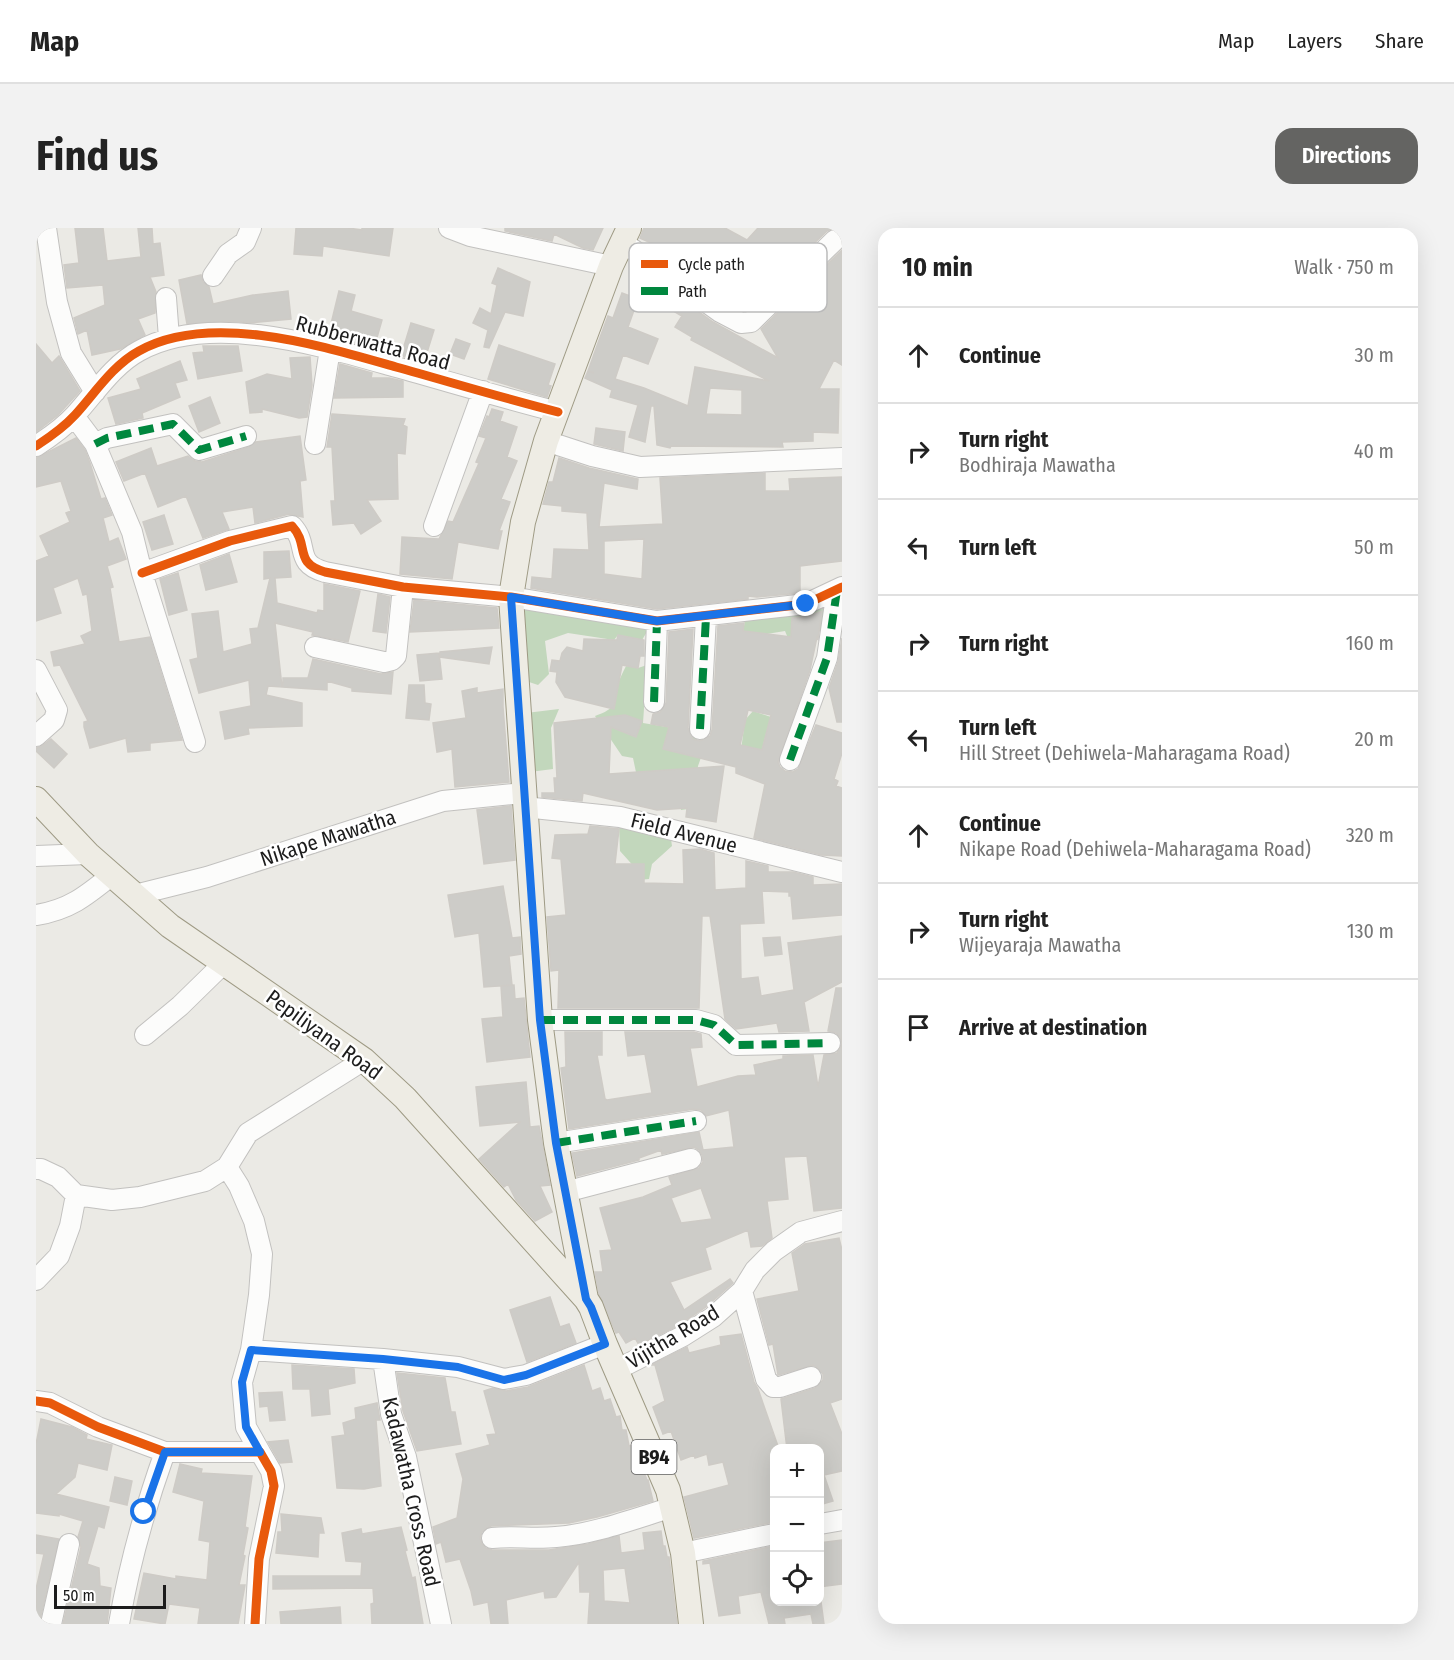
<!DOCTYPE html>
<html lang="en">
<head>
<meta charset="utf-8">
<style>
	body { margin:0; font-family:"Fira Sans Condensed",sans-serif; background:#f2f2f2; color:#222 }
	.controls { position:absolute; right:18px; bottom:18px; display:grid; overflow:hidden; border-radius:12px; box-shadow:0 6px 24px #0002 }
	.controls button { width:54px; height:54px; display:grid; place-items:center; padding:0; border:0; border-bottom:2px solid #e0e0e0; background:#fff; color:#222; font:30px sans-serif }
	.scale { position:absolute; left:18px; bottom:15px; width:112px; box-sizing:border-box; padding-left:6px; border:3px solid #1c1c1c; border-top:0; font-size:16px; line-height:21px; white-space:nowrap; color:#1c1c1c; -webkit-text-stroke:4px #fff; paint-order:stroke }
	.stop { position:absolute; width:18px; height:18px; margin:-14px; border:4px solid #1a73e8; border-radius:50%; background:#fff }
	.stop.end { background:#1a73e8; border-color:#fff; box-shadow:0 2px 6px #0008 }
	.list { margin:0; padding:0; list-style:none }
	h2 { display:flex; justify-content:space-between; align-items:center; height:78px; margin:0; padding:0 24px; font-size:26px }
	h2 small { font-size:20px; font-weight:400; color:#767676 }
	.list li { display:grid; grid-template-columns:39px 1fr auto; gap:18px; align-items:center; box-sizing:border-box; height:96px; padding:0 24px; border-top:2px solid #e0e0e0 }
	.list b { display:block; font-size:22px; white-space:nowrap }
	.list p { margin:0; font-size:20px; white-space:nowrap; color:#767676 }
	.list em { font-size:20px; font-style:normal; color:#767676 }
	.icon { flex:none; width:33px; height:33px; fill:none; stroke:currentColor; stroke-width:2; stroke-linecap:round; stroke-linejoin:round }
	.map { position:relative; flex:none; width:806px; height:1396px; overflow:hidden; border-radius:18px }
	header { display:flex; align-items:center; gap:36px; box-sizing:border-box; height:84px; padding:0 30px; background:#fff; border-bottom:2px solid #e0e0e0 }
	header strong { font-size:28px }
	nav { display:flex; gap:33px; margin-inline-start:auto; font-size:21px }
	.intro { display:flex; align-items:center; justify-content:space-between; box-sizing:border-box; height:144px; padding:0 36px }
	h1 { margin:0; font-size:42px }
	.button { padding:15px 27px; border-radius:18px; background:#646462; color:#fff; font-size:21px; font-weight:700 }
	main { display:flex; gap:36px; padding:0 36px }
	aside { flex:1; background:#fff; border-radius:18px; box-shadow:0 6px 24px #0002 }
	.map>svg:first-child { display:block }
	.forest { fill:#c2d7bc }
	.building { fill:#cdccc8; stroke:#cecbc6; stroke-width:1.5; fill-rule:evenodd }
	.lines { fill:none; stroke-linecap:round; stroke-linejoin:round }
	.minor-casing { stroke:#c2c1bf; stroke-width:22 }
	.major-casing { stroke:#9e9a84; stroke-width:26 }
	.minor { stroke:#fcfcfb; stroke-width:20 }
	.major { stroke:#eeece4; stroke-width:24 }
	.quiet { stroke:#00873e; stroke-width:8; stroke-dasharray:15 8; stroke-linecap:butt }
	.cycleway-casing { stroke:#fff; stroke-width:13 }
	.cycleway { stroke:#e8590c; stroke-width:9 }
	.route { stroke:#1a73e8; stroke-width:8 }
	.labels { text-anchor:middle; stroke-width:5; stroke-linejoin:round; paint-order:stroke }
	.shield { fill:#fff; stroke:#606060; stroke-width:1.5 }
	.shield-label { font-size:20px; font-weight:bold; fill:#1c1c1c }
	.street-label { font-size:21px; fill:#1c1c1c; stroke:#fff }
	.key { fill:#fff; stroke:#bbb; stroke-width:1.5 }
	.key-label { font-size:16px; fill:#1c1c1c }
</style>
</head>
<body>
<header>
<strong>Map</strong>
<nav><a>Map</a><a>Layers</a><a>Share</a></nav>
</header>
<div class="intro"><h1>Find us</h1><a class="button">Directions</a></div>
<main>
<div class="map">
<svg width="806" height="1396" viewBox="0 0 806 1396">
	<rect width="100%" height="100%" fill="#ebeae5"/>
	<path class="forest" d="M783 376 790 385 791 398 778 407 754 415 749 403 706 410 709 392Z
		M483 381 615 397 606 412 582 407 578 412 532 405 509 413 513 446 502 457 487 452Z
		M611 437 607 495 655 503 668 521 662 538 659 580 645 582 643 565 601 549 597 530 586 528 559 488C581 480 577 477 582 456 584 450 587 444 590 438L602 440Z
		M523 481 515 500 517 541 494 544 490 485Z
		M717 483 738 490 735 498 758 499 753 514 730 506 725 525 705 522 709 492Z
		M583 596 635 611 636 618 616 636 613 651 602 652 601 642 584 623Z"/>
	<path class="building" d="M39 0H67L71 33 105 29 102 0H116L117 16 124 15 128 47 114 49 120 64 119 85 102 91 109 107 84 121 56 127 51 102 42 106 38 90 69 77 67 57 31 60 28 37 43 35Z
		M260 0H312L326 2V0H357L353 28 287 18 286 28 258 26Z
		M469 0H567L557 22 547 20 518 6 516 13 469 3Z
		M608 0H689L711 12 722 0H806V3L797 0 791 3 707 83 693 75 697 68 647 37 651 31 604 10Z
		M806 22V137L798 132 783 161H803L802 205 777 204V213L746 214 747 219 635 218 634 220 621 217 618 178H615L609 214 593 209 602 177 574 169 576 162 549 150 552 143 558 145 552 143 562 115 572 88 577 90 586 65 602 71 592 99 622 111 612 136 587 127 579 151 608 160 652 178 659 139 733 153 655 112 656 109 639 99 646 88 598 60 608 44 677 94 742 130 725 101ZM674 160 706 162V187L670 186Z
		M462 40 494 54 487 88 469 84 453 120 448 119 452 102 437 95 444 80 455 86 461 57 456 55Z
		M165 47 167 54 173 59 177 76 217 67 252 63 255 91 214 95 196 93 151 96 143 52Z
		M303 63 319 67 315 83 346 92 338 120 312 113 314 105 294 100Z
		M375 95 398 102 388 134 365 128Z
		M420 111 434 116 428 131 414 126Z
		M0 116 16 135 23 128 44 163 22 187 0 204Z
		M463 117 519 136 512 157 515 158 511 169 452 151Z
		M167 118H202L206 143 162 151 157 125 168 124Z
		M274 129 276 157 271 189 263 190 226 181V184L214 185 210 154 231 146 256 151 254 130Z
		M144 133 151 152 139 155 144 169 106 185 107 190 80 196 72 170 105 161 101 151Z
		M304 136 336 145 335 150H353L367 153V169L298 170Z
		M174 169 184 195 163 204 153 178Z
		M456 181 467 184 464 193 481 199 471 229 481 233 465 271 474 274 463 303H466L462 321 422 314 416 351 364 346 366 309 403 311 412 293 417 294 443 235 440 234 450 210 443 208 451 188 453 189Z
		M296 186 369 191 367 197 371 199 369 226 361 225 362 271 331 272 345 293 325 306 318 295 297 297 295 273H299L296 219H291Z
		M560 200 589 204 587 223 558 216Z
		M264 208 270 252 264 253 267 289 253 286 219 295 217 279 186 284 193 301 167 310 150 268 122 279 109 245 88 253 80 234 115 220 121 238 152 228 159 233 166 234 213 219 220 214Z
		M40 210 49 222 54 235 65 271 69 270 76 287 67 290 73 314 82 310 90 331 71 338 77 359 74 360 83 414 114 409 146 512 114 515V522L92 524 90 510 54 520 48 499V494L52 493 24 437 18 438 15 424 49 416 45 408 56 403 51 366 47 367 42 350 17 360 25 385 0 393V333L13 328 4 308 34 294 30 285 35 283 25 253 0 259V230Z
		M523 230 553 240 602 251 601 261 568 255 563 299 627 296 624 250 729 245V263H754L753 251 806 249V333L764 338V365L721 369 712 368V371L621 381 495 360 496 349 516 351 518 321 553 322 551 285 526 283V278L507 276 513 254H517ZM608 311 606 351 568 346V313Z
		M128 287 137 316 116 322 107 294Z
		M253 323 255 349 239 350 241 375 281 385 282 382 288 383V356L324 363 312 414 276 407 277 404 239 395 246 459 232 458 230 467 266 475V498L212 500 213 506 189 511 184 484 215 478 213 452 163 465 154 432 162 430 156 386 182 383 187 424 216 416 214 401 222 400 234 350 228 351V324Z
		M193 326 201 354 170 362 164 337Z
		M142 345 151 382 133 387 124 351Z
		M342 366 354 369 350 405 337 403Z
		M378 372 461 380 463 400 374 404Z
		M786 383 782 411 781 409 774 442 742 534 744 539 749 543 757 544 762 541 780 497 806 505V525L798 551 802 553 800 558 806 560V628L786 627 718 610 729 556 700 545V539L627 521 633 499 615 496 617 486 624 484 630 475 633 404 657 401 652 500 657 511 664 513 674 508 676 502 682 398 708 395 707 403 755 409 756 390 772 388ZM712 482 735 487 726 522 704 517Z
		M582 407 608 412V428H604L602 440 586 437 578 481 529 469 520 454 521 444 514 443 516 432 524 433 526 425 531 419 547 423 548 411 581 412Z
		M806 410V494H801L793 460 802 434Z
		M456 419 453 436 404 429V424Z
		M403 425 406 451 384 453 381 427Z
		M277 431 345 446 357 444 355 466 316 463V460L291 453V462L247 459V450H272Z
		M373 457H388L389 475 395 476 393 492 370 490Z
		M441 460V465L467 461V479L473 554 419 559 416 521 401 524 397 495 430 490 426 463Z
		M589 487 606 493 600 509 575 499 573 546 688 538 680 594 650 589 651 580 621 582 547 565 546 573 506 569V565H519L518 550H521L518 495Z
		M15 511 31 526 18 540 0 523V520L7 517Z
		M475 578 479 632 448 636 441 582Z
		M554 598 583 601 579 636H608V655L648 656 647 622 664 621 678 625 679 662 710 660V633L732 638V644H757L777 649V657L806 656V687L757 691 755 668H753V664L726 663 728 695 704 696 705 751 722 749 725 768 758 762 752 715 806 708V754L768 774 773 803 743 804 741 795 700 801 689 791 674 688H666L663 780H522L523 742 515 743 511 689 530 687 525 631 516 630 519 607 552 606Z
		M467 658 476 710 484 709 485 726 473 728 476 757 448 759 443 705 419 709 412 667Z
		M744 709 746 726 729 728 727 710Z
		M478 757 479 771 488 770 494 829 451 834 446 791 467 789 465 758Z
		M800 760H806V980L778 983 771 928 748 929 752 971 731 973 736 1010 726 1018 715 1019 712 1002 669 1020 675 1041 634 1054 648 1082 694 1051 697 1055 670 1079 641 1098 603 1117 599 1110 590 1115 583 1104 580 1105 563 1066 559 1044H567L564 1023 576 1022 564 980 607 969 636 957 633 949 663 940 667 934 666 927 663 922 658 919 626 926 625 922 603 930V932L541 948 536 925 663 904 667 922 698 919 693 882 670 888 665 882 658 881 533 901 525 840 530 839 529 804H566V827H561L569 871 571 872 616 865 609 826 592 828 589 804H658L665 806 666 819 654 820 661 859 702 848 720 847 718 837 747 831V828L777 827 782 859 788 827 801 825 806 815 804 809 800 805 792 803ZM665 960 676 991 645 995 635 970Z
		M490 854 494 899 503 898 514 957 504 958 516 984 499 993 480 972 472 956 468 959 443 931 484 894 444 898 440 859Z
		M803 1010 806 1022V1171L794 1175 806 1206V1243L788 1247 797 1273 783 1277V1216L771 1221H751L745 1171 779 1160 787 1152V1146L783 1141 777 1137 742 1147 737 1116 733 1117 721 1071 763 1063 756 1025 769 1016Z
		M514 1069 524 1099 533 1096 540 1115 491 1134 474 1082Z
		M705 1106 718 1154 722 1161 743 1221H738V1294L658 1310 648 1269 693 1257 687 1234 673 1237 671 1226 659 1230 658 1227 645 1232 635 1203 627 1206 617 1179 629 1173 619 1137H615L651 1119 653 1125 685 1117 684 1109Z
		M256 1137 318 1141 319 1155 292 1161 294 1186 276 1188 274 1161H257Z
		M548 1137 556 1163 564 1160 568 1173 574 1171 580 1189 584 1188 586 1202H590L593 1218 597 1217 611 1252H612L617 1273 561 1289 533 1295 455 1298 446 1304 444 1310 446 1316 450 1320 456 1322H513L552 1316 583 1308 585 1325 609 1322 607 1305 625 1303 627 1318H629L631 1329H633L641 1396H552L554 1364H544L543 1334 520 1369 509 1370 508 1363 470 1372 472 1396H455L452 1374 438 1377 435 1363 424 1331 410 1334 405 1314 400 1316 397 1299 421 1290 427 1251 420 1226 454 1217 451 1207 460 1206 448 1163 457 1160 470 1163 492 1159ZM589 1340 594 1375 568 1373 567 1342Z
		M361 1145 409 1150 415 1184H419L425 1216 381 1223 367 1183Z
		M246 1164 249 1192 234 1193 232 1178 224 1179 223 1165Z
		M341 1175 344 1192H340L345 1258 328 1261 301 1260 296 1209 309 1207 307 1195 320 1191 319 1180Z
		M5 1191 36 1199 51 1207 50 1211 76 1217 71 1242 42 1235 39 1249 20 1266 73 1279 68 1300 62 1298 51 1336 63 1340 64 1358 75 1360 71 1396H27L45 1319 42 1309 47 1293 23 1286V1288L0 1285V1216Z
		M252 1212 256 1234 244 1235 232 1214Z
		M144 1236 166 1241 165 1245 216 1248 209 1299 212 1300 207 1327 209 1328 203 1357H209L202 1396H162L164 1380 133 1376 129 1396 98 1391 108 1345 140 1351V1348L171 1352 174 1314 163 1312 168 1273 137 1264Z
		M79 1249 96 1253 91 1277 74 1273Z
		M245 1286 285 1290 288 1305H283L282 1329 240 1325 242 1304H246Z
		M365 1299 371 1322 369 1323 376 1350 379 1349 387 1396H336L335 1376 338 1375 337 1360 237 1361V1348H325L326 1334 310 1333 306 1305 325 1301 326 1306Z
		M0 1307 23 1311 3 1396H0V1361L8 1326 0 1325Z
		M806 1312V1356L783 1359V1315Z
		M738 1318V1374H785L788 1396H777L775 1386 748 1390 749 1396H733L725 1364 702 1368 704 1385 683 1388 674 1335 667 1336V1333Z
		M304 1379 305 1396H245L244 1384Z"/>
	<g class="lines">
		<defs>
			<path id="minor" d="M10 0 21 74 35 125 59 164
				M413 0 434 8 575 38
				M588 15 684 84 705 95 715 94 799 12
				M177 48 192 26 209 14 215 0
				M130 70 133 110
				M38 188 59 216 96 304 106 345 159 514
				M510 213 556 228 604 239 806 230
				M59 216 71 210 137 196 163 222 210 208
				M279 216 294 121
				M0 218C14 209 28 199 39 187 59 165 77 137 103 123 174 83 286 118 360 139 414 154 467 170 522 184
				M398 298 447 163
				M106 345 194 313 256 298C274 317 257 335 289 344L367 359 475 369 621 393 770 376 806 359
				M279 419 348 434 356 432 360 428 367 359
				M0 442 21 482 18 492 0 508
				M618 474 621 393
				M664 501 670 389
				M754 532 791 430 801 362
				M488 579 584 589 806 644
				M0 628 52 626
				M99 667 171 649 407 573 487 565
				M0 687C33 682 50 668 76 647
				M504 792H660L678 797 700 817 794 815
				M109 807 144 778 188 735
				M520 915 660 893
				M191 939 203 958 218 993 226 1026 223 1067 215 1122 206 1154 210 1199 224 1224
				M0 941H5L22 949 40 967 76 972 104 969 169 953 191 939 212 905 328 832
				M529 964 655 931
				M0 1052 23 1028 34 998 40 967
				M706 1063 730 1151 737 1159H744L775 1149
				M215 1122 347 1131 422 1139 468 1151 490 1147 569 1116
				M347 1131 355 1186 370 1229 405 1396
				M580 1142 647 1108 677 1089 706 1063 719 1042 738 1023 765 1004 806 993
				M0 1173 14 1175 62 1199 129 1224H224L235 1243 238 1258 223 1331 219 1396
				M784 1296 806 1292
				M456 1310C477 1308 499 1311 520 1309 559 1306 600 1290 637 1279
				M647 1325 738 1306
				M15 1396 33 1316
				M83 1396C93 1337 109 1280 129 1224"/>
			<path id="major" d="M0 571 52 626 134 698 328 832 369 870 550 1071 555 1079 569 1116 632 1262 647 1325 655 1396
				M550 1071 520 915 504 792 475 369 487 294 510 213 575 38 593 0"/>
		</defs>
		<use href="#minor" class="minor-casing"/>
		<use href="#major" class="major-casing"/>
		<use href="#minor" class="minor"/>
		<use href="#major" class="major"/>
		<path class="quiet" d="M59 216 71 210 137 196 163 222 210 208
			M618 474 621 393
			M664 501 670 389
			M754 532 791 430 801 362
			M504 792H660L678 797 700 817 794 815
			M520 915 660 893"/>
		<defs>
			<path id="cycleway" d="M0 218C14 209 28 199 39 187 59 165 77 137 103 123 174 83 286 118 360 139 414 154 467 170 522 184
				M106 345 194 313 256 298C274 317 257 335 289 344L367 359 475 369 621 393 770 376 806 359
				M0 1173 14 1175 62 1199 129 1224H224L235 1243 238 1258 223 1331 219 1396"/>
		</defs>
		<use href="#cycleway" class="cycleway-casing"/>
		<use href="#cycleway" class="cycleway"/>
	</g>
	<g class="lines">
		<path class="route" d="M108 1284 129 1224H224L210 1199 206 1154 215 1122 347 1131 422 1139 468 1152 490 1147 569 1116 555 1079 550 1071 520 915 504 792 475 369 621 393 770 376"/>
	</g>
	<g class="labels">
		<rect class="shield" x="595.5" y="1212" width="45" height="34" rx="4.5"/>
		<g class="shield-label">
			<text x="618" y="1236">B94</text>
		</g>
		<g class="street-label">
			<text transform="translate(337 115) rotate(15)" y="7">Rubberwatta Road</text>
			<text transform="translate(648 605) rotate(14)" y="7">Field Avenue</text>
			<text transform="translate(292 610) rotate(-18)" y="7">Nikape Mawatha</text>
			<text transform="translate(288 807) rotate(36)" y="7">Pepiliyana Road</text>
			<text transform="translate(637 1109) rotate(-31)" y="7">Vijitha Road</text>
			<text transform="translate(375 1264) rotate(77)" y="7">Kadawatha Cross Road</text>
		</g>
	</g>
	<rect x="593" y="15" width="198" height="69" rx="9" class="key"/>
	<rect x="605" y="32" width="27" height="8" fill="#e8590c"/>
	<rect x="605" y="59" width="27" height="8" fill="#00873e"/>
	<g class="key-label">
		<text x="642" y="42">Cycle path</text>
		<text x="642" y="69">Path</text>
	</g>
</svg>
<div class="controls">
<button>+</button>
<button>−</button>
<button><svg class="icon" aria-label="locate" viewBox="0 0 24 24"><circle cx="12" cy="12" r="6"/><path d="M12 2v4M12 18v4M2 12h4M18 12h4"/></svg></button>
</div>
<div class="scale">50 m</div>
<div class="stop" style="left:108px;top:1284px"></div>
<div class="stop end" style="left:770px;top:376px"></div>
</div>
<aside>
<h2>10 min<small>Walk · 750 m</small></h2>
<ul class="list">
<li><svg class="icon" aria-label="ahead" viewBox="0 0 24 24"><path d="M12 20V5M6 11l6-6 6 6"/></svg><div><b>Continue</b></div><em>30 m</em></li>
<li><svg class="icon" aria-label="right" viewBox="0 0 24 24"><path d="M7 20v-9h11M14 6l5 5-5 5"/></svg><div><b>Turn right</b><p>Bodhiraja Mawatha</p></div><em>40 m</em></li>
<li><svg class="icon" aria-label="left" viewBox="0 0 24 24"><path d="M17 20v-9H6M10 6l-5 5 5 5"/></svg><div><b>Turn left</b></div><em>50 m</em></li>
<li><svg class="icon" aria-label="right" viewBox="0 0 24 24"><path d="M7 20v-9h11M14 6l5 5-5 5"/></svg><div><b>Turn right</b></div><em>160 m</em></li>
<li><svg class="icon" aria-label="left" viewBox="0 0 24 24"><path d="M17 20v-9H6M10 6l-5 5 5 5"/></svg><div><b>Turn left</b><p>Hill Street (Dehiwela-Maharagama Road)</p></div><em>20 m</em></li>
<li><svg class="icon" aria-label="ahead" viewBox="0 0 24 24"><path d="M12 20V5M6 11l6-6 6 6"/></svg><div><b>Continue</b><p>Nikape Road (Dehiwela-Maharagama Road)</p></div><em>320 m</em></li>
<li><svg class="icon" aria-label="right" viewBox="0 0 24 24"><path d="M7 20v-9h11M14 6l5 5-5 5"/></svg><div><b>Turn right</b><p>Wijeyaraja Mawatha</p></div><em>130 m</em></li>
<li><svg class="icon" aria-label="arrive" viewBox="0 0 24 24"><path d="M6 21V4h12l-3 4 3 4H6"/></svg><div><b>Arrive at destination</b></div></li>
</ul>
</aside>
</main>
</body>
</html>
